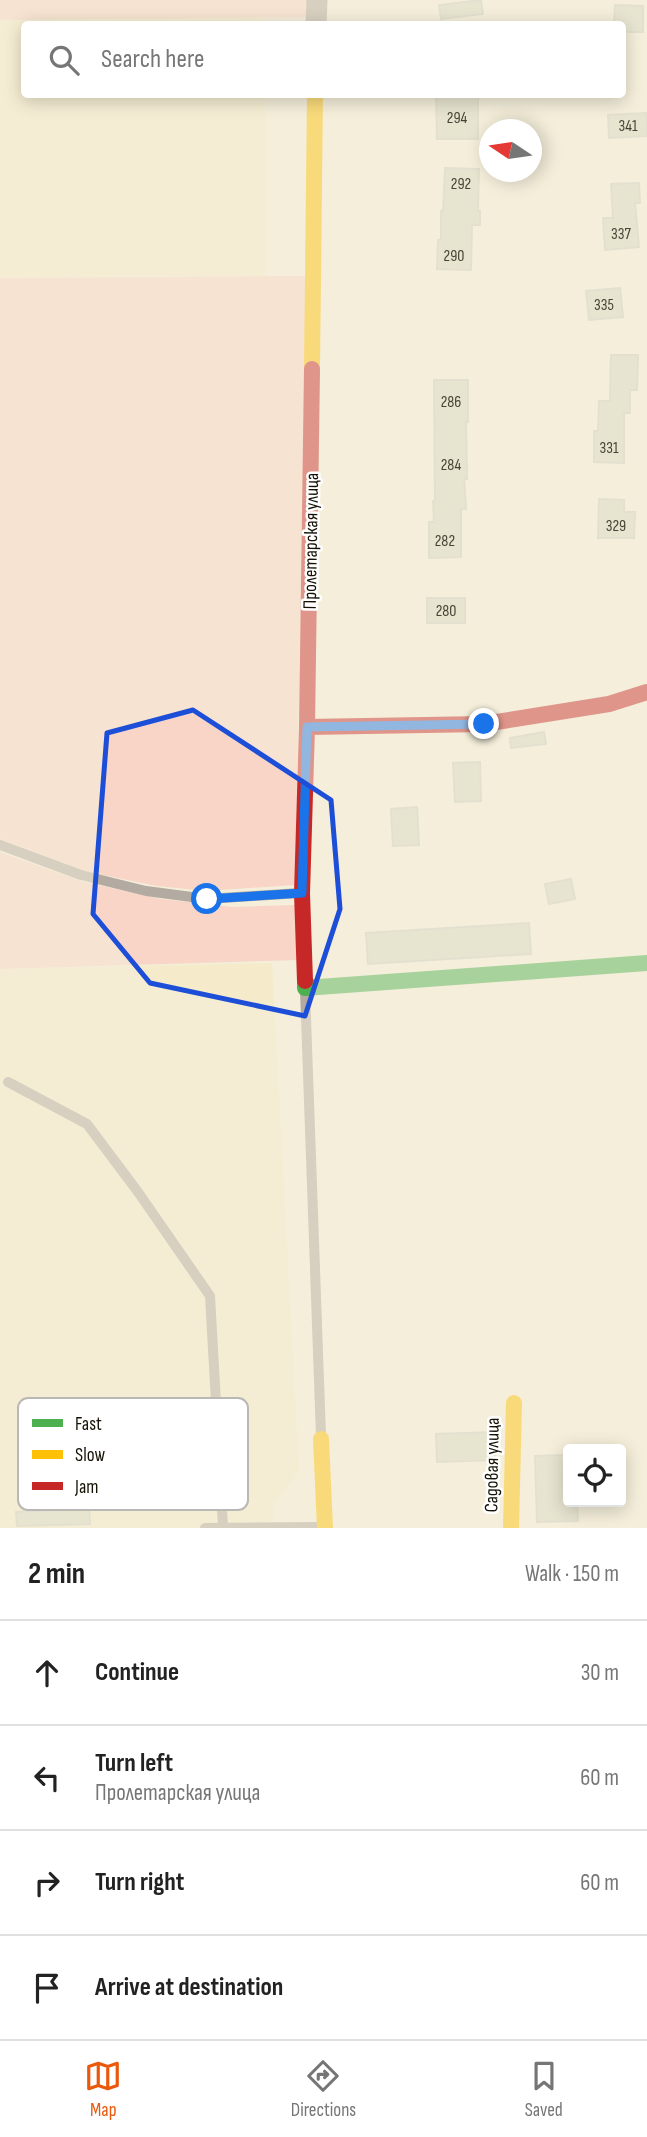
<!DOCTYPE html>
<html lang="en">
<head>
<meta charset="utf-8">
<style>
	body { margin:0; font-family:"Sofia Sans Condensed",sans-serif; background:#f6f6f6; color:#222 }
	.controls { position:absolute; right:21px; bottom:21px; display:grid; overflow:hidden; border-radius:7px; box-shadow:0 4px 18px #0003 }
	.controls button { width:63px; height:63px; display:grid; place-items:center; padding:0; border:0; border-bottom:2px solid #e0e0e0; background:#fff; color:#222; font:35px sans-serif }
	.compass { position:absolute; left:479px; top:119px; width:63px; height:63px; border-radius:50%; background:#fff; box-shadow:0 4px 18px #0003; rotate:283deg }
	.stop { position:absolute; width:21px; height:21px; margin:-16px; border:5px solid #1a73e8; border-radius:50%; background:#fff }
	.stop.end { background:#1a73e8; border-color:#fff; box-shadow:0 2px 7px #0008 }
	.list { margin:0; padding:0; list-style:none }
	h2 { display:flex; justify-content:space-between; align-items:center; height:91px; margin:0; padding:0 28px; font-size:30px }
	h2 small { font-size:23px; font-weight:400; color:#767676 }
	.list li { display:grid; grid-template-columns:46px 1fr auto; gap:21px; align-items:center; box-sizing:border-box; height:105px; padding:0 28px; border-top:2px solid #e0e0e0 }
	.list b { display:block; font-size:26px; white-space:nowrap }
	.list p { margin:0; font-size:23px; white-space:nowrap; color:#767676 }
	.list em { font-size:23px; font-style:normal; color:#767676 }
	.icon { flex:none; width:38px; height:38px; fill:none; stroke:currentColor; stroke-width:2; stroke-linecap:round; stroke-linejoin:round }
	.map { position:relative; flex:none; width:647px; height:1528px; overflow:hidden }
	.search { position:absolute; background:#fff; box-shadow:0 4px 18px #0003; left:21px; right:21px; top:21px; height:77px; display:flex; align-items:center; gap:18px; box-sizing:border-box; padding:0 24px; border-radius:7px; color:#767676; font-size:26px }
	.sheet { height:511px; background:#fff }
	nav { display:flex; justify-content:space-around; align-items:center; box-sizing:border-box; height:98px; border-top:2px solid #e0e0e0; background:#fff; font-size:19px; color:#767676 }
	nav a { display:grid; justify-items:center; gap:4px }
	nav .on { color:#ea580c }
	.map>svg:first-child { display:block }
	.built { fill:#f5ebca }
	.green { fill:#f8d5c6 }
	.building { fill:#d8dac4; stroke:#d0cfc0; stroke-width:2 }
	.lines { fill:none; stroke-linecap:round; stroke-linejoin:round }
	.lane { stroke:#b3aaa1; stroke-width:10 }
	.street { stroke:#b3aaa1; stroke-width:21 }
	.fast { stroke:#4caf50; stroke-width:16 }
	.slow { stroke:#ffc107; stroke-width:16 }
	.jam { stroke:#c62828; stroke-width:16 }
	.route { stroke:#1a73e8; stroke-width:9 }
	.marked { fill:none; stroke:#1d4ed8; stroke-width:5; stroke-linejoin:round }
	.labels { text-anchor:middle; stroke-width:5; stroke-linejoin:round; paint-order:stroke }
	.number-label { font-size:16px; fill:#464335 }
	.street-label { font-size:19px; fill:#151105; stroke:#fff }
	.key { fill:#fff; stroke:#b9b8b4; stroke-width:2 }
	.key-label { font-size:19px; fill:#151105 }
</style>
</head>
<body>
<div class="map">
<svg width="647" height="1528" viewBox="0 0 647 1528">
	<rect width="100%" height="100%" fill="#f4eeda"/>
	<path class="built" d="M265 18V24H24V94L265 95 266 276 0 277V19Z
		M272 963 299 1472 273 1505 274 1528H0V969Z"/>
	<path class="green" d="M0 0H309L308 17 0 20Z
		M307 276 295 885 205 891 157 886 88 872 0 839V278Z
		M0 852 84 882 161 899 233 907 295 905 297 960 0 969Z"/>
	<path class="building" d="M481 0 483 14 441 19 439 5Z
		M615 5 643 6V32H622V24H614Z
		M436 95H478V139H437Z
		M647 113V136L609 138 608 115Z
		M445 168 479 169 478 211H480V225H472L471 270 437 269 438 240H441V211H443Z
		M639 183 640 203H635L639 247 605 250 603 218H613L611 184Z
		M620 288 623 317 589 320 586 291Z
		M611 355H638L637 390H630V413H624V463L594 462V431H598L599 401H610Z
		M434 380H468V422H466L467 479H464L466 509H461V557L429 558V522H434L433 501H435Z
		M599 499 624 500V512H635L634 538H598Z
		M427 598H465V623H427Z
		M544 732 546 744 511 748 510 738Z
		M480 762 481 801 455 802 453 763Z
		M417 807 419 845 393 846 391 809Z
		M571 879 575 899 549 904 545 884Z
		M529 923 531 954 368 964 366 933Z
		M495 1432V1460L437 1462 436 1434Z
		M568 1455V1502H577L578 1521 537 1522 535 1456Z
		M89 1509 90 1524 17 1526 16 1512Z"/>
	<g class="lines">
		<path class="lane" d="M0 845 81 875 146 891 207 899 300 893
			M305 990 321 1436
			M8 1082 87 1124 138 1192 210 1296 223 1527
			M205 1528 322 1527"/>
		<path class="street" d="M316 24 317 0"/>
		<path class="fast" d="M305 981V988L647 963"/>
		<path class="slow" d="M312 369 315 94
			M321 1439 325 1528
			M511 1528 514 1403"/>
		<path class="jam" d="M307 727 484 724 609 704 647 692
			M305 981 302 893 307 727 312 369"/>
	</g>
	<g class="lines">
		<path class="route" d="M207 899 302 893 307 727 484 724"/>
	</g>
	<path d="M0 0H647V1528H0ZM193 710 331 800 340 909 305 1016 150 983 93 914 107 733Z" fill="#f4eeda" fill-opacity=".55" fill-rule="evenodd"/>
	<path class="marked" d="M193 710 331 800 340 909 305 1016 150 983 93 914 107 733Z"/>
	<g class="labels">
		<g class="number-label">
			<text x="457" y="123">294</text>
			<text x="628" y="131">341</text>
			<text x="461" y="189">292</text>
			<text x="621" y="239">337</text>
			<text x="454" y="261">290</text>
			<text x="604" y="310">335</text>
			<text x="451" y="407">286</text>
			<text x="609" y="453">331</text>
			<text x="451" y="470">284</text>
			<text x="616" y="531">329</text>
			<text x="445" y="546">282</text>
			<text x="446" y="616">280</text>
		</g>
		<g class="street-label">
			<text transform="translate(310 541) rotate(-89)" y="7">Пролетарская улица</text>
			<text transform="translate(491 1465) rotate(-89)" y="7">Садовая улица</text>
		</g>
	</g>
	<rect x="18" y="1398" width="230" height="112" rx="10" class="key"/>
	<rect x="32" y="1419" width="31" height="8" fill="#4caf50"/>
	<rect x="32" y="1450" width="31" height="9" fill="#ffc107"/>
	<rect x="32" y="1482" width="31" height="8" fill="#c62828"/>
	<g class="key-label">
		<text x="75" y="1430">Fast</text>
		<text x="75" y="1461">Slow</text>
		<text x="75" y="1493">Jam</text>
	</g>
</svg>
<div class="controls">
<button><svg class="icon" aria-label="locate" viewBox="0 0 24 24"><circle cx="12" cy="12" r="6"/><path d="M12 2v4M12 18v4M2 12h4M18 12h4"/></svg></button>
</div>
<svg class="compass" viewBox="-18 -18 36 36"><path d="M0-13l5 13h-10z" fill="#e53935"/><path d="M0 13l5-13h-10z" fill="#767676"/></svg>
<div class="stop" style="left:207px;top:899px"></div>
<div class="stop end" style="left:484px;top:724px"></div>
<div class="search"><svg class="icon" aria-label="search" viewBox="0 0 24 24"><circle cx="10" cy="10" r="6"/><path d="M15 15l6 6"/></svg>Search here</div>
</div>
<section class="sheet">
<h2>2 min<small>Walk · 150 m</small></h2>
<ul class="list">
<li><svg class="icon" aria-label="ahead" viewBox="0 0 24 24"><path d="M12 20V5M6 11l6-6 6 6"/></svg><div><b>Continue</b></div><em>30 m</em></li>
<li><svg class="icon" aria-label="left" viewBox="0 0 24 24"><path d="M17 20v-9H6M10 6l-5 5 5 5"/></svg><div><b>Turn left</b><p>Пролетарская улица</p></div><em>60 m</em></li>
<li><svg class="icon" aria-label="right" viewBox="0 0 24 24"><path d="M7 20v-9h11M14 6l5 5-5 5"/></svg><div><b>Turn right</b></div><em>60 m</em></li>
<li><svg class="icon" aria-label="arrive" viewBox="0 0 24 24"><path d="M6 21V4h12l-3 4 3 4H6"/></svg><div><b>Arrive at destination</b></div></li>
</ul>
</section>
<nav>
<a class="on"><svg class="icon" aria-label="map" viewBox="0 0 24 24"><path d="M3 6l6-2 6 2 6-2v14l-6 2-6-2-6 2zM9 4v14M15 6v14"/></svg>Map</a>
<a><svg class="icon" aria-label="directions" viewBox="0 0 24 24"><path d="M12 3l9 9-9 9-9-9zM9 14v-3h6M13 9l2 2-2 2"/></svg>Directions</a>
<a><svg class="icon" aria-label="saved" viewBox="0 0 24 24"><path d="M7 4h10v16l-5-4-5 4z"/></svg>Saved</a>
</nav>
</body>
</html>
